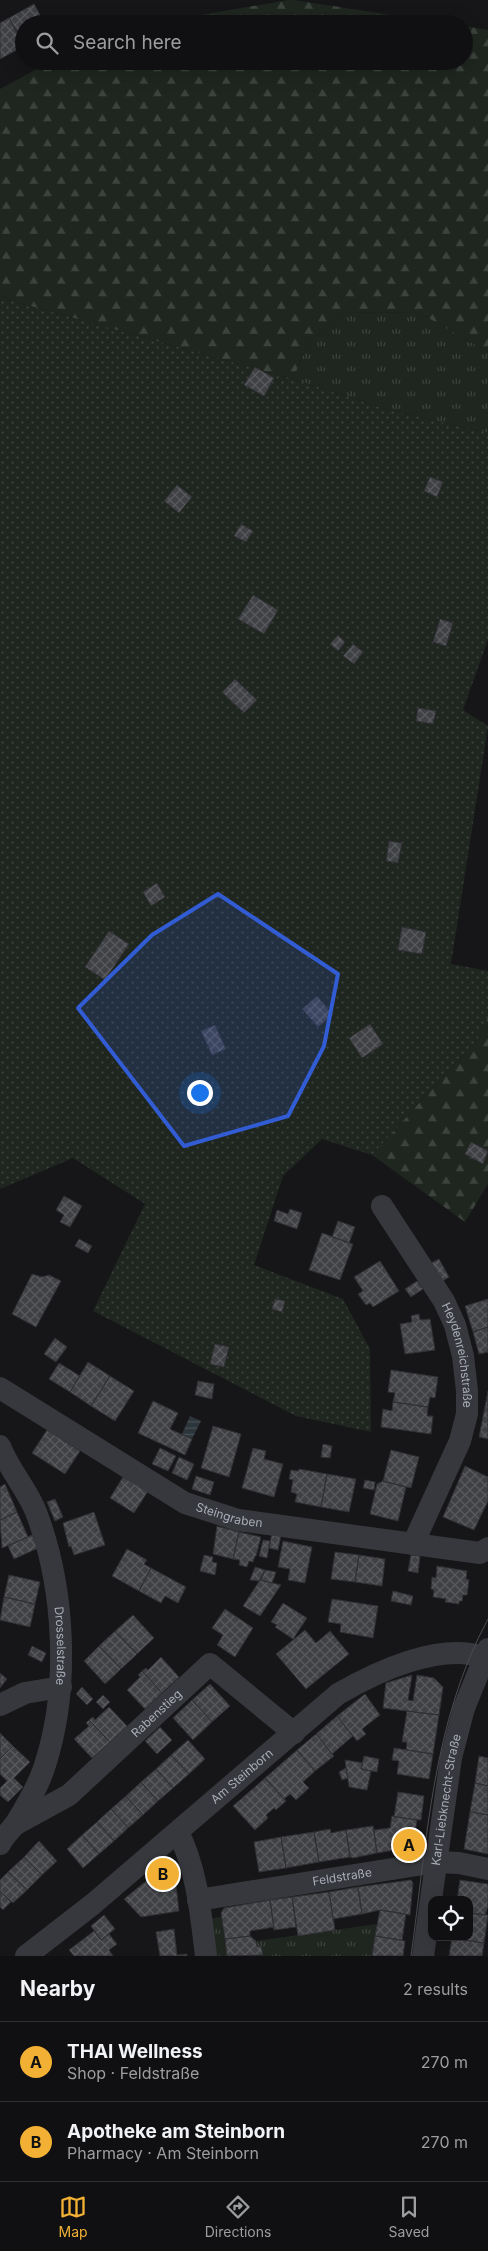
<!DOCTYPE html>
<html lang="en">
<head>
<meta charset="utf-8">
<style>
	body { margin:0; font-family:Inter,sans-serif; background:#19191b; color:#f1f3f6 }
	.controls { position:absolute; right:15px; bottom:15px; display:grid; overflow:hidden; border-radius:10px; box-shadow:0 5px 20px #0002 }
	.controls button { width:45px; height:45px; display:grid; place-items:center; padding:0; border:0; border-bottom:1px solid #303032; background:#101012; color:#f1f3f6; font:25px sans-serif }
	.you { position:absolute; left:199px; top:1092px; width:18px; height:18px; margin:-12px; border:4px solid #fff; border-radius:50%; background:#1a73e8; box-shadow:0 0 0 8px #1a73e833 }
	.badge { display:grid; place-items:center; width:32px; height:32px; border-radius:50%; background:#f2b134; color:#111; font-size:16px; font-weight:700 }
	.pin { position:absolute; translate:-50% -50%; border:2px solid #fff; box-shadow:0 1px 5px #0006 }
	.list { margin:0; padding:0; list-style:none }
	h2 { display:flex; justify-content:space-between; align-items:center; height:65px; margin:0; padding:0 20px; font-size:21px }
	h2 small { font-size:16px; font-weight:400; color:#9c9d9f }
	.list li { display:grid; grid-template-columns:32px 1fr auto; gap:15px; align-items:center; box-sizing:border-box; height:80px; padding:0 20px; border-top:1px solid #303032 }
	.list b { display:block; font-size:19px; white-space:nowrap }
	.list p { margin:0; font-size:16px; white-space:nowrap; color:#9c9d9f }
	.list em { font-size:16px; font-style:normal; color:#9c9d9f }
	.icon { flex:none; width:28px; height:28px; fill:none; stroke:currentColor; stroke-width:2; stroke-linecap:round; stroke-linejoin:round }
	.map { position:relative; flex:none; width:488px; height:1956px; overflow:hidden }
	.search { position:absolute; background:#101012; box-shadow:0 5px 20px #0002; left:15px; right:15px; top:15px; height:55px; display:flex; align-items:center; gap:12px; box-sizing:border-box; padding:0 18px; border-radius:28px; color:#9c9d9f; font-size:19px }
	.sheet { height:225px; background:#101012 }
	nav { display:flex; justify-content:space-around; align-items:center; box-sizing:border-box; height:70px; border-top:1px solid #303032; background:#101012; font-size:14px; color:#9c9d9f }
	nav a { display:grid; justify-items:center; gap:2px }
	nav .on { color:#f2b134 }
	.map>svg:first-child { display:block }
	.grass { fill:url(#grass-tufts) }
	.forest { fill:url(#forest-firs) }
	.park { fill:url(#park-dots) }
	.water { fill:url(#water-rules) }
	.building { fill:url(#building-cross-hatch); stroke:#303034 }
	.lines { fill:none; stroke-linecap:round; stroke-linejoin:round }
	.minor { stroke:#37383d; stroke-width:22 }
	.tram { stroke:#4a4c52; stroke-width:1 }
	.marked { fill:#325cd3; fill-opacity:0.2; stroke:#325cd3; stroke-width:4; stroke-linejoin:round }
	.labels { text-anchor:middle; stroke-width:4; stroke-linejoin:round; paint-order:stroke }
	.street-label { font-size:12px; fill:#a8adb8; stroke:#111113 }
</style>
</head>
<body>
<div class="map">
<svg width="488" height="1956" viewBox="0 0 488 1956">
	<defs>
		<pattern id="grass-tufts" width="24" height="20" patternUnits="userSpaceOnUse" patternTransform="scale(1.25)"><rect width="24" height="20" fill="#1e261f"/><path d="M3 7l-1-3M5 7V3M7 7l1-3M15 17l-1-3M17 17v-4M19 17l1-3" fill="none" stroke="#3c433d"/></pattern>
		<pattern id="forest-firs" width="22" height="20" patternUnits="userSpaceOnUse" patternTransform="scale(1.25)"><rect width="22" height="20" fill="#1e261f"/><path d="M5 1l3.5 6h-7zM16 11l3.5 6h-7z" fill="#3c433d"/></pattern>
		<pattern id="park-dots" width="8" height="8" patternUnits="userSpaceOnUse" patternTransform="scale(1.25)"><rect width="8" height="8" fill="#1e261f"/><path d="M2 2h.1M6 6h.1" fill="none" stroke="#3c433d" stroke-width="1.8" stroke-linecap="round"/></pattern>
		<pattern id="water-rules" width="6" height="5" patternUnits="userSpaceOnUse" patternTransform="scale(1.25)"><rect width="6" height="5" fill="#2c353c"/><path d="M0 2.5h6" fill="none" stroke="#485056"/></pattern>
		<pattern id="building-cross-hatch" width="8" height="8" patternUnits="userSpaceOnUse" patternTransform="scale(1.25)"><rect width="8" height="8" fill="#404145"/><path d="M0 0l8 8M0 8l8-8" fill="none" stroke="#595a5e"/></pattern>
	</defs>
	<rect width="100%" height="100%" fill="#161618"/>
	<path class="grass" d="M418 312 488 352V433L385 409 293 379 308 343 343 313Z
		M221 1917 227 1956H206L211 1921 213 1918Z
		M377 1924 372 1956H258L262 1955 261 1946 257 1947 256 1941Z"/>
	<path class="forest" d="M289 0H294L449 24H148Z
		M464 26 488 30V352L418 312 343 313 308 343 293 379 5 299 0 294V89L52 61H464Z
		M488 1017V1184L465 1222 372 1155 478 1038Z"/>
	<path class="park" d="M0 294 5 299 293 379 385 409 488 433V639L463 710 488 726 451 964 488 971V1017L478 1038 372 1155 322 1139 283 1176 254 1265 343 1299 370 1349 371 1432 296 1416 93 1311 145 1204 73 1158 0 1189Z"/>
	<path class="water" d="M190 1416 201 1421 192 1439 182 1434Z"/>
	<path class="building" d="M34 4 45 24H24V43L9 18Z
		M9 18 24 46 0 59V23Z
		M255 367 274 378 264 396 244 385Z
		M430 477 443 482 437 497 424 491Z
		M177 485 192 497 179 513 164 501Z
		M241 524 253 531 246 542 234 536Z
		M253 595 278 610 264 634 238 619Z
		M440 619 453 623 446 646 433 642Z
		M338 635 345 642 338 651 330 644Z
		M353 644 363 652 354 664 343 656Z
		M235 679 257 700 244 713 222 692Z
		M418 708 436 711 433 724 416 721Z
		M389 841 402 843 398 863 386 861Z
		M157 883 165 897 151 906 143 892Z
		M402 927 426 932 422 954 398 950Z
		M109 931 129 944 105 980 85 967Z
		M317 996 333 1015 318 1027 302 1009Z
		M370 1024 383 1044 362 1058 349 1038Z
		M215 1025 226 1049 212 1055 201 1031Z
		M471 1142 488 1151 483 1164 465 1154Z
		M64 1196 82 1206 70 1227 60 1222 64 1215 56 1210Z
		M290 1209 302 1213 297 1229 274 1221 277 1210 288 1214Z
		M338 1221 355 1227 349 1243 332 1237Z
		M322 1233 353 1244 340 1280 309 1270Z
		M79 1239 92 1246 88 1253 75 1246Z
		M439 1259 449 1277 441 1282 431 1263Z
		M380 1261 399 1291 373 1307 370 1303 366 1305 358 1294 363 1291 354 1277Z
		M32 1274 42 1277 49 1275 61 1281 36 1327 12 1314Z
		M417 1281 423 1289 411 1297 405 1289Z
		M275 1299 285 1301 282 1312 272 1309Z
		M488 1299V1327L473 1332 465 1306Z
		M419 1314 420 1320 430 1319 435 1350 405 1354 400 1324 412 1322 411 1316Z
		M488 1327V1352L479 1354 473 1332Z
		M55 1338 67 1347 56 1362 44 1354Z
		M215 1344 229 1347 224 1367 210 1364Z
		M88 1362 110 1376 91 1406 70 1392Z
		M59 1363 80 1376 70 1392 49 1379Z
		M391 1370 438 1377 435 1398 430 1397 428 1407 393 1402 395 1393 388 1392Z
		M110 1376 134 1391 115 1421 91 1406Z
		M198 1381 214 1384 212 1399 195 1395Z
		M488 1391V1439L479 1437Z
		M153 1401 178 1413 170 1429 192 1439 185 1455 138 1433Z
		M393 1402 428 1407 427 1416H433L431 1434 381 1427 383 1409 392 1411Z
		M213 1426 241 1434 229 1477 201 1468Z
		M47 1430 80 1451 65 1474 32 1453Z
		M323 1444 332 1446 330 1458 321 1457Z
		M160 1448 176 1456 168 1471 152 1464Z
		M253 1448 266 1451 264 1459 283 1464 274 1497 242 1488Z
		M391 1450 419 1457 411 1488 383 1481Z
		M179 1457 194 1464 187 1480 172 1473Z
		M465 1466 488 1477V1501L474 1530 443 1517Z
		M299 1469 327 1474 321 1507 295 1502 297 1494 291 1492 293 1480 289 1479 291 1470 299 1471Z
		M327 1474 356 1479 349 1512 321 1507Z
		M196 1476 214 1482 210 1495 192 1489Z
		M123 1477 148 1491 134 1513 110 1498Z
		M365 1480 375 1482 374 1490 363 1488Z
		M383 1481 406 1487 398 1521 370 1514 377 1484Z
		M5 1484 17 1512 0 1520V1487Z
		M55 1499 63 1517 55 1521 47 1502Z
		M17 1512 28 1537 2 1548 0 1520Z
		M94 1512 105 1545 74 1555 71 1546 69 1547 63 1523Z
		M217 1526 239 1532 233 1559 213 1554Z
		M239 1532 261 1537 256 1556H255L253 1562 249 1561 247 1567 239 1565 240 1560 233 1559Z
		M272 1533 281 1535 278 1550 269 1548Z
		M32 1535 38 1548 14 1559 8 1546Z
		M263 1540 270 1541 267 1558 259 1556Z
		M283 1541 312 1547 305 1583 288 1580 290 1569 278 1567Z
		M127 1549 147 1560 144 1564 151 1568 139 1591 112 1576Z
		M335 1552 359 1555 355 1582 331 1579Z
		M204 1555 213 1557 212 1562 217 1563 215 1575 200 1571Z
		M359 1555 385 1559 382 1586 355 1582Z
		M411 1555 420 1556 418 1573 408 1571Z
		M437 1566 467 1571 466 1579 469 1580 467 1595H463L462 1601H459V1604L445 1602 446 1599 433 1597 434 1590 431 1589 432 1577 436 1578Z
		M255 1567 265 1570 259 1581 250 1580Z
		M151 1568 186 1587 178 1603 165 1596 161 1603 139 1591Z
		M265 1570 276 1572 272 1583 261 1580Z
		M9 1575 40 1582 35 1604 4 1597Z
		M260 1580 281 1585 260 1616 243 1606Z
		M393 1591 413 1596 411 1605 391 1601Z
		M4 1597 35 1604 30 1627 0 1620Z
		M332 1599 378 1606 373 1638 340 1632 341 1624 328 1622Z
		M283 1603 307 1618 293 1639 275 1627 277 1625 271 1622Z
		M225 1609 253 1628 235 1657 217 1645 223 1635 212 1628Z
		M133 1615 154 1638 137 1654 115 1631Z
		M305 1630 316 1643 330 1631 349 1654 306 1689 276 1654Z
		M115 1631 137 1654 121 1669 99 1646Z
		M32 1646 46 1653 42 1662 28 1655Z
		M99 1646 121 1669 105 1684 84 1661Z
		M161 1657 179 1677 162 1693 142 1671 146 1668 148 1670Z
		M142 1671 162 1693 145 1709 127 1690 140 1677 138 1675Z
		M0 1673 7 1679 0 1688Z
		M412 1675 408 1700 413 1701 417 1675 434 1678 443 1687 439 1715 383 1708 386 1683Z
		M210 1684 230 1706 212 1722 192 1700Z
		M82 1687 93 1699 87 1705 76 1694Z
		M365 1694 380 1715 362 1729 366 1734 357 1741 337 1716Z
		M103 1695 110 1702 103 1709 96 1702Z
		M192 1700 212 1722 193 1740 173 1718Z
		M109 1707 127 1726 110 1742 89 1720 93 1717 95 1720Z
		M407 1711 439 1715 433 1754 406 1750 407 1742H402Z
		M337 1716 353 1736 332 1754 316 1734Z
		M89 1720 110 1742 92 1758 74 1739 89 1726 86 1723Z
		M160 1727 172 1740 157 1754 145 1741Z
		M0 1733 13 1746 0 1759Z
		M316 1734 334 1756 315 1771 297 1750Z
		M188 1740 205 1759 189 1774 171 1755Z
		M13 1746 30 1762 14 1778 23 1787 8 1802 0 1795V1788L7 1781 0 1774V1759Z
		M394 1748 433 1754 429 1779 397 1774 399 1761 392 1760Z
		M297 1750 315 1771 303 1782 309 1788 296 1800 290 1794 284 1799 265 1778Z
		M171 1755 189 1774 173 1788 156 1769Z
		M364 1756 379 1759 377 1772 361 1769Z
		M479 1756 488 1758V1786L475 1783Z
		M345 1760 363 1763 361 1769 371 1771 367 1790 349 1787Z
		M346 1768 348 1778 342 1780 339 1772Z
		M156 1769 173 1788 158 1801 141 1782Z
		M265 1778 286 1801 276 1810 274 1808 266 1815 268 1818 255 1830 233 1806Z
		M141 1782 158 1801 143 1815 126 1796Z
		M475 1783 488 1786V1815L470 1812Z
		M398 1792 424 1796 421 1820 394 1817Z
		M126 1796 143 1815 128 1828 111 1809Z
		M111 1809 128 1828 114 1841 97 1822Z
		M470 1812 488 1815V1854L464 1849Z
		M392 1816 417 1820 413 1847 377 1853 374 1830 390 1828Z
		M97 1822 114 1841 99 1854 82 1835Z
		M373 1826 377 1853 353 1858 350 1857 346 1830Z
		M330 1829 331 1833 346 1830 350 1857 319 1862 314 1832Z
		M314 1832 319 1862 286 1868 281 1837Z
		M82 1835 99 1854 83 1868 67 1849Z
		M281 1837 286 1868 259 1872 254 1842Z
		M39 1841 57 1861 42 1875 24 1857Z
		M24 1857 42 1875 27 1890 8 1872Z
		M166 1865 174 1868 179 1911 141 1917 124 1899Z
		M8 1872 27 1890 13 1903 0 1891V1880Z
		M411 1880 413 1883 410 1915 380 1910 362 1914 358 1887Z
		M460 1880 488 1884V1906L485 1915 469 1913V1900H457Z
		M358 1887 362 1914 333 1919 329 1892Z
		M0 1891 11 1902 3 1910 0 1907Z
		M329 1892 335 1930 298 1936 292 1897Z
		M292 1897 296 1927 274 1930 270 1900Z
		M270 1900 274 1927 250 1931V1936L225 1939 221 1913 224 1908Z
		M380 1910 406 1914 402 1940 375 1936Z
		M469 1913 488 1915 484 1943 452 1938 469 1937Z
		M104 1915 115 1929 101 1940 91 1926Z
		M174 1929 177 1955 187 1954V1956H160L156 1932Z
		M94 1931 101 1940 109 1934 117 1944 109 1950 113 1956H74L69 1950Z
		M250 1936 256 1941 257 1947 261 1946 263 1955 227 1956 225 1939Z
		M375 1936 405 1941 403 1956H372Z
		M452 1938 484 1943 482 1956H449Z"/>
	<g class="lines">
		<g class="minor">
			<path id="s1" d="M382 1206 444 1301 455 1325 463 1356 467 1391V1414L460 1441 413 1544"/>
			<path id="s2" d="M0 1388 185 1503 238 1520 480 1553 488 1548"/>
			<path id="s3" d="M0 1446C9 1470 27 1489 36 1512 65 1588 70 1688 45 1765 39 1785 27 1805 16 1823 11 1830 4 1836 0 1844"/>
			<path d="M0 1705 25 1693 61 1687"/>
			<path id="s4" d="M16 1824 69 1795 210 1664 294 1733"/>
			<path d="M178 1832C197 1869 201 1915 206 1956"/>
			<path id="s5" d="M198 1900 436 1862 459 1863 488 1869"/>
			<path id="s6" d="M26 1956 93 1904 338 1694C376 1672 439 1642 484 1657"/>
			<path id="s7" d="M423 1956 451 1758 464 1708 488 1649"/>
		</g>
		<path class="tram" d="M411 1956C427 1842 432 1722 488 1619"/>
	</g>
	<path class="marked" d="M218 894 338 974 324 1046 288 1116 184 1146 78 1008 152 935Z"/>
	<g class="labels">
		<g class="street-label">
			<text dy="4" stroke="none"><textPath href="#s1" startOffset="170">Heydenreichstraße</textPath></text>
			<text dy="4" stroke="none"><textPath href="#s2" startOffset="264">Steingraben</textPath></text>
			<text dy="4" stroke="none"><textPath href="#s3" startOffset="212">Drosselstraße</textPath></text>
			<text dy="4" stroke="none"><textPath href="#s4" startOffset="180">Rabenstieg</textPath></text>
			<text dy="4" stroke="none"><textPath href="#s6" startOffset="281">Am Steinborn</textPath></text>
			<text dy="4" stroke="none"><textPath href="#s7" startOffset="158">Karl-Liebknecht-Straße</textPath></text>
			<text dy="4" stroke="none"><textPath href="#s5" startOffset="146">Feldstraße</textPath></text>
		</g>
	</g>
</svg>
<div class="controls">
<button><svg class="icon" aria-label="locate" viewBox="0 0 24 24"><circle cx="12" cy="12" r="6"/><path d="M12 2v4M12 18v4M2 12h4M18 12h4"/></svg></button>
</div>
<div class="you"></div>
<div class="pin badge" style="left:409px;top:1845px">A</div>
<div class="pin badge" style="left:163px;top:1874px">B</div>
<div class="search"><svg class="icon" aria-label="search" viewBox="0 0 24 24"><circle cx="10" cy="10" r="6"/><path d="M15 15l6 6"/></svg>Search here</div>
</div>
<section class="sheet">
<h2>Nearby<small>2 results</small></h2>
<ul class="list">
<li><span class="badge">A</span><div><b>THAI Wellness</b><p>Shop · Feldstraße</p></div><em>270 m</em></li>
<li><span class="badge">B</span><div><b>Apotheke am Steinborn</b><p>Pharmacy · Am Steinborn</p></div><em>270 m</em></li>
</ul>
</section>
<nav>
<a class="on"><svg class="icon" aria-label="map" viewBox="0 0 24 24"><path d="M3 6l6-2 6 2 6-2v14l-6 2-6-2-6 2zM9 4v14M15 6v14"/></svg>Map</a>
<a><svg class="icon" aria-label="directions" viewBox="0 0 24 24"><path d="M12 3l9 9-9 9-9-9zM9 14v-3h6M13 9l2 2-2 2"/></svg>Directions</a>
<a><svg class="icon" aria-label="saved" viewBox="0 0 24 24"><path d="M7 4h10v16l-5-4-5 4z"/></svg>Saved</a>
</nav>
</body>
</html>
